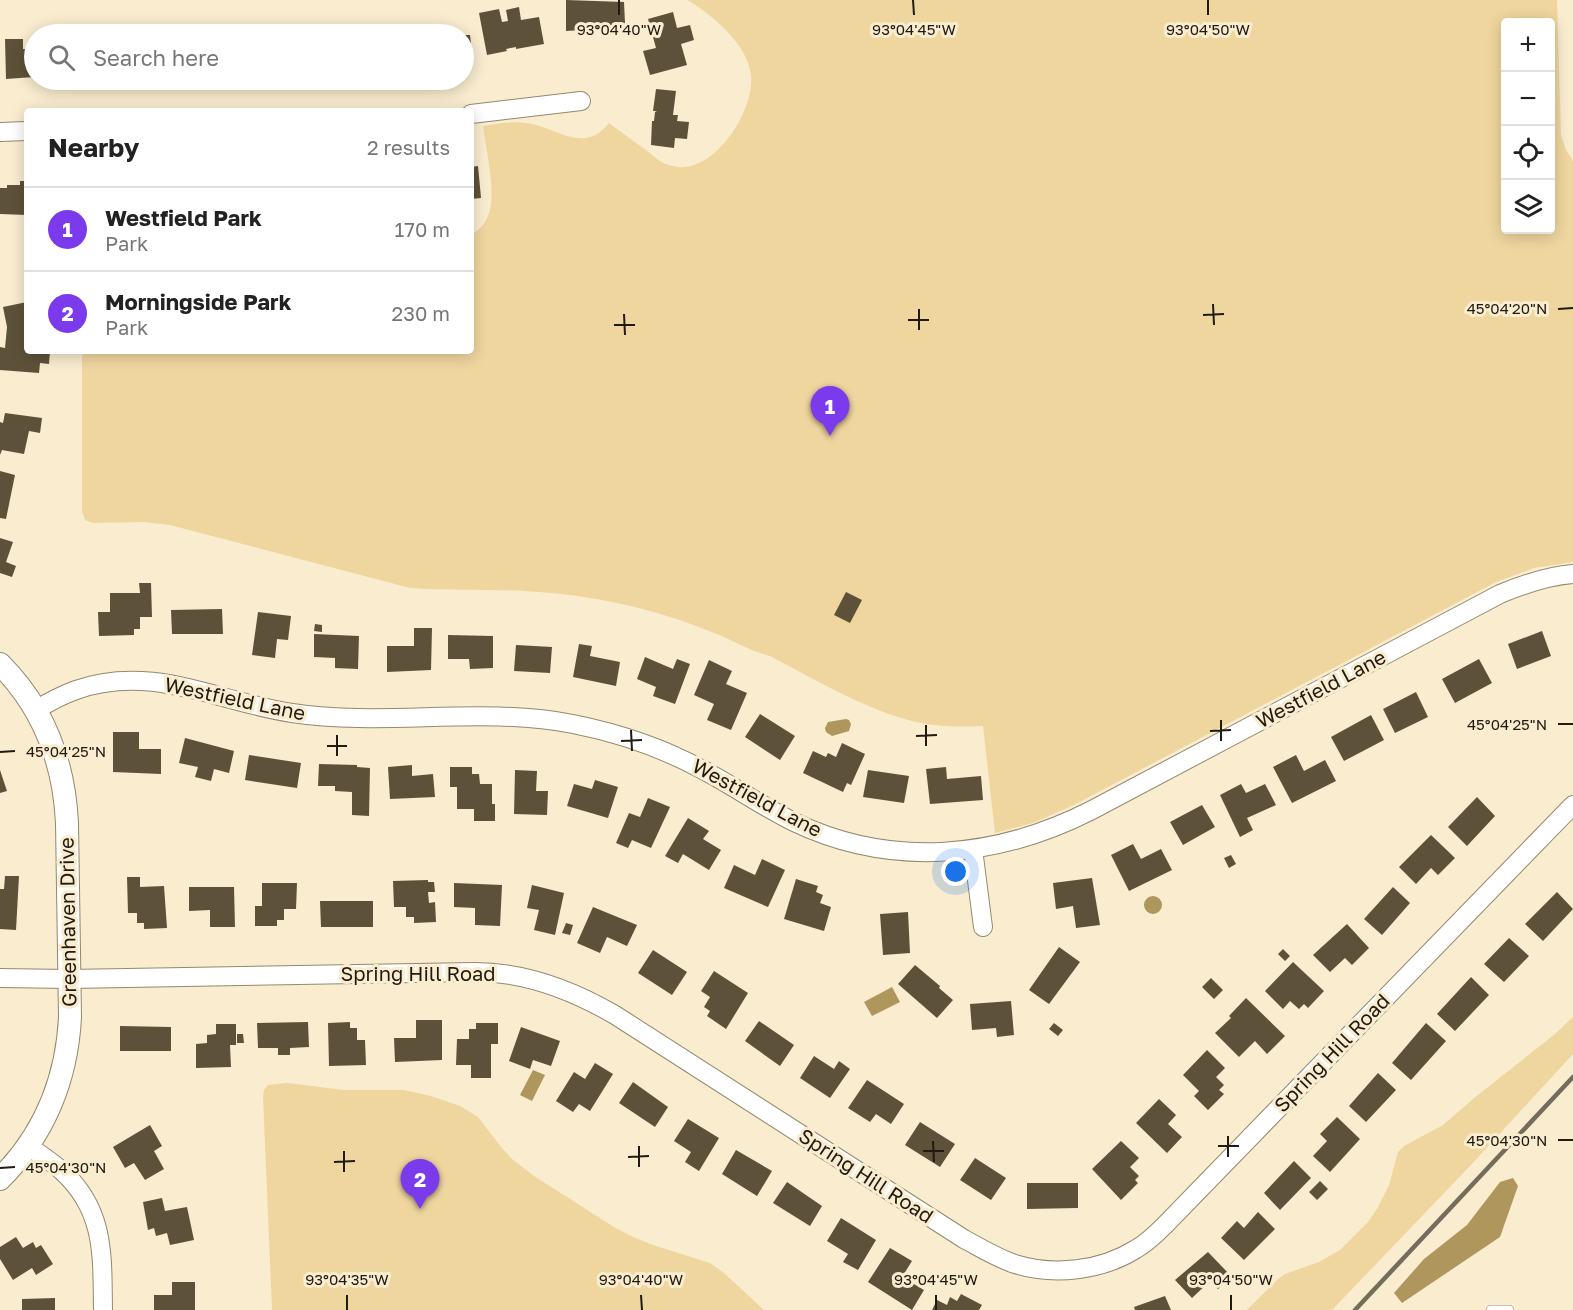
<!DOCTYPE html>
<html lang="en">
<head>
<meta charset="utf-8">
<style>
	body { margin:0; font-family:"Golos Text",sans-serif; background:#f6f6f6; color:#222 }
	.controls { position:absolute; right:18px; top:18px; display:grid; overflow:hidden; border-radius:6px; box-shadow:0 3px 15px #0003 }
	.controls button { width:54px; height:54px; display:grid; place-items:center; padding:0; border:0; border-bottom:2px solid #e0e0e0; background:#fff; color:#222; font:30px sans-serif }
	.you { position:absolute; left:956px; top:872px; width:21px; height:21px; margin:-15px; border:4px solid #fff; border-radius:50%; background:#1a73e8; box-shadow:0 0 0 9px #1a73e833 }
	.badge { display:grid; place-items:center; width:39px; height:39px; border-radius:50%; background:#7c3aed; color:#fff; font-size:20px; font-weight:700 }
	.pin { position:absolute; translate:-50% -50px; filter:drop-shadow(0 2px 3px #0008) }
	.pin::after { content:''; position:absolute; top:32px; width:21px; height:18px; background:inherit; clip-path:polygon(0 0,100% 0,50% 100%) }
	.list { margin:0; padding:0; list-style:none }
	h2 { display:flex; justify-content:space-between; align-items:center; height:78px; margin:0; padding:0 24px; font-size:26px }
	h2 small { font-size:20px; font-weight:400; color:#767676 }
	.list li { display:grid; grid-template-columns:39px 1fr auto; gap:18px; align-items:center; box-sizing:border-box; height:84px; padding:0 24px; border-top:2px solid #e0e0e0 }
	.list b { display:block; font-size:22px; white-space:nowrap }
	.list p { margin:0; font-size:20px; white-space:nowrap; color:#767676 }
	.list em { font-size:20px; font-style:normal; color:#767676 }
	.icon { flex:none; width:33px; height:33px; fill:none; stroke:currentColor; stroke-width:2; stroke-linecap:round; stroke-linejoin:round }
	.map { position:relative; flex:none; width:1573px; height:1310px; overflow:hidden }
	.search { position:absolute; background:#fff; box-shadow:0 3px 15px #0003; left:24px; top:24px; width:450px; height:66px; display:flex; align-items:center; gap:15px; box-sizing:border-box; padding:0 21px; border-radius:33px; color:#767676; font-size:22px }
	.panel { position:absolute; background:#fff; box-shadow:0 3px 15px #0003; left:24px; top:108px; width:450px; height:246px; border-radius:6px }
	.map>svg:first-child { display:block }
	.green { fill:#efd69f; fill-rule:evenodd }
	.water { fill:#af965c }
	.building { fill:#5d5239 }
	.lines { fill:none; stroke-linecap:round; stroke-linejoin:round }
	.service-casing { stroke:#94886e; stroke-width:10 }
	.minor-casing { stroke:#94886e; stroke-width:20 }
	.tertiary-casing { stroke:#94886e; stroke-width:24 }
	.service { stroke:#fff; stroke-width:9 }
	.minor { stroke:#fff; stroke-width:18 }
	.tertiary { stroke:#fff; stroke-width:22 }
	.rail { stroke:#756d5c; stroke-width:4.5 }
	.ticks { fill:none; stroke:#201b11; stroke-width:2 }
	.labels { text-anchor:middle; stroke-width:6; stroke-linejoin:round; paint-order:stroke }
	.street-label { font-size:20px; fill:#201b11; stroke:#f9eccf }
	.ticks-label { font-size:15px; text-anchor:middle; fill:#201b11; stroke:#f9eccf; stroke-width:6; stroke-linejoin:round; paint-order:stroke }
</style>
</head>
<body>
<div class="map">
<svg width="1573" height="1310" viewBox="0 0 1573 1310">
	<rect width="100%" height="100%" fill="#f9eccf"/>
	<path class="green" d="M687 0H1557L1561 135 1566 150 1573 161V562L1534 568 1496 582 1072 806 1033 823 995 833 983 726C964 727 946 727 927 724 876 716 816 680 770 656 754 652 739 644 724 637 698 626 673 617 646 610 606 599 565 593 524 591 486 589 448 591 410 588L170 525 144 522 93 523 85 520 82 511V351H471V235C478 230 484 226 487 218 498 198 486 150 483 126 497 124 511 121 526 123 556 126 583 156 609 123 621 132 633 141 646 150 653 155 660 163 669 165 711 180 755 112 751 75 748 45 712 14 687 0ZM1506 22H1550V230H1506Z
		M1573 1017V1054L1470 1166 1332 1310H1247L1277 1280 1285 1274 1319 1262 1340 1250 1368 1222 1377 1209 1389 1185 1398 1152 1404 1146 1443 1125 1473 1099 1555 1034Z
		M288 1083 343 1090H404L431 1096 460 1106 478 1117 501 1147 512 1159 534 1176 614 1227 631 1236 650 1244 710 1263 724 1273 764 1310H272L263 1096 264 1090 268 1085Z"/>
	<path class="water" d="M846 719 849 720 851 724 849 731 832 736 826 732 825 728 828 722Z
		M1144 905a9 9 0 1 1 18 0a9 9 0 1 1-18 0Z
		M892 987 900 1002 872 1016 864 1002Z
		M533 1070 545 1075 532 1101 520 1095Z
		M1513 1178 1518 1186 1500 1237 1402 1303 1394 1293 1424 1259 1467 1225 1500 1182Z"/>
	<path class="building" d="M566 0 624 2 625 23H612V28L566 31Z
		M519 7 521 20 539 17 544 44 516 49V47L506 49 507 51 487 55 479 13 499 9 502 22 508 21 506 10Z
		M673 12 677 28 690 25 694 40 681 44 687 65 650 75 643 51 656 48 648 19Z
		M233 27H246L247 34H234Z
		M174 32H191V34H174Z
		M464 35H470L473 60 464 61Z
		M5 39H23V49H32L33 57H34V77L6 79Z
		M656 89 676 91 673 115H678L677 121 689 122 687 139 675 138 674 148 651 145 652 121H654L655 112 657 111H653Z
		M478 166 481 198 471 199V167Z
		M20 181H27V215L0 214V188H7V185H20Z
		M27 302V351H50L49 364 40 363 39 373 0 370V347L5 348 7 327 3 307Z
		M5 413 42 418 40 433 29 431 24 454 2 450 0 455V422L3 423Z
		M0 471 15 475 6 519 0 518Z
		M0 538 13 542 6 562 16 566 12 577 0 573Z
		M139 583H151L152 617H140V629H134V635L99 636 98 612H110V593H140Z
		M846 592 862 600 850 623 834 615Z
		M222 609 223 634H172L171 610Z
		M258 612 291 616 288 640 277 639 275 658 252 655Z
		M315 624 322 625V632L314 631Z
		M414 628H432L431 670 387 672V646H414Z
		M1542 631 1551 656 1517 669 1508 644Z
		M314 634 359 636 358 669 335 668V658L314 657Z
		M448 635 493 636V668L470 669 469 659H448Z
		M579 644 592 646 590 656 620 662 616 686 573 677Z
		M516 645 552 647 550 673 514 671Z
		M645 657 673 669 677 659 690 664 675 704 653 696 656 687 637 679Z
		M1479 659 1492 683 1455 703 1442 679Z
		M709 660 732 671 726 684 747 693 731 730 707 720 714 704 694 695Z
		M1416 692 1428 717 1395 733 1383 709Z
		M760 714 795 736 780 760 745 737Z
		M1371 715 1384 740 1344 761 1331 737Z
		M113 732H139V749H161V774L113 772Z
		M185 738 234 751 229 773 214 769 211 781 195 777 198 767 179 763Z
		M842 743 865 754 851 785 847 783 843 792 803 773 813 751 826 757 828 753 836 757Z
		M249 755 301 763 297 788 245 780Z
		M1296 755 1304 771 1325 760 1336 781 1292 803 1273 767Z
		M319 764 357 765V767L370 768 369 816 352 815V792L335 791V786H318Z
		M412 765V776L433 774 435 797 390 799 388 767Z
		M450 767H472V774H479L480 784H492V804H495V821H474V809H457V787H450Z
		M946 767 947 779 981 776 983 800 930 804 926 769Z
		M0 770 7 791 0 793Z
		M515 770 537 771 536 791H548L547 815 514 814Z
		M868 770 909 776 904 803 863 797Z
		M595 780 618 787 608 818 567 806 574 784 592 789Z
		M1241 784 1246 793 1265 784 1276 805 1247 818 1253 830 1240 837 1220 795Z
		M1477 797 1495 816 1467 846 1448 827Z
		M648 798 670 807 651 848 632 840 628 848 616 843 629 813 640 817Z
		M1202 805 1215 827 1183 845 1170 822Z
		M688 818 709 831 703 839 721 850 709 870 683 854 678 863 665 856Z
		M1431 835 1455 858 1438 875 1431 868 1416 884 1399 867Z
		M1133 844 1141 859 1161 849 1172 870 1129 891 1111 855Z
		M1231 855 1236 864 1229 868 1224 858Z
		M762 859 785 870 768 907 724 888 734 865 755 875Z
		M5 876H19L16 930 0 929V889H4Z
		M127 877H140V887L164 886 167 928 144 929V923H137V913H128Z
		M1092 878 1100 925 1076 928 1073 906 1056 909 1053 883Z
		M796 879 818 886 816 892 823 895 820 903 831 907 824 931 784 919Z
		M428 880V882H434L435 892H428L429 903 435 902 436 922 414 923V917H406V907H394L393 881Z
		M262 883H297L296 909H284V920H277V926H255V906H262Z
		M454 883 502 885 500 926 475 925V908L454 907Z
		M532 885 564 893 555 935 534 930 539 910 527 908Z
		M189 887H234L235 927H210V910L189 911Z
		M1393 887 1410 903 1382 935 1364 919Z
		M1557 892 1573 909 1543 941 1525 924Z
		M320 901H373V927H321Z
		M593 907 637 925 627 946 607 937 600 953 577 943Z
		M908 912 910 953 883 955 880 914Z
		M566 923 573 925 570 935 562 933Z
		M1347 924 1369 948 1352 965 1345 958 1330 972 1313 955Z
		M1509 938 1529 956 1504 982 1484 964Z
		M1059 947 1080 962 1049 1004 1029 990Z
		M1283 949 1290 956 1285 961 1278 954Z
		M653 950 687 972 672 995 638 973Z
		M1293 962 1324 991 1308 1008 1304 1004 1299 1009 1290 1001 1283 1009 1265 991Z
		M915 965 940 986 939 988 953 1000 937 1018 898 984Z
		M714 971 748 993 726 1029 707 1016 710 1011 704 1007 710 997 701 991Z
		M1471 977 1489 995 1455 1031 1437 1014Z
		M1211 978 1223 990 1214 999 1202 987Z
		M1246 998 1285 1036 1267 1054 1255 1041 1239 1057 1215 1033 1231 1018 1229 1016Z
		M1011 1001 1014 1035 997 1037 996 1028 972 1030 970 1004Z
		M416 1020H442V1060L395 1062 394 1038H416Z
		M759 1021 794 1045 780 1066 745 1041Z
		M308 1022 309 1047 290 1048V1055H278V1048H258L257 1023Z
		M350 1022V1028H357V1040H365L366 1065 329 1066 328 1023Z
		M476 1023H498V1044H491V1078H471V1065H456L457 1039H469V1029H476Z
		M1054 1023 1063 1030 1058 1036 1049 1029Z
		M1426 1023 1446 1041 1411 1080 1392 1063Z
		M216 1024H236V1045H230L231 1067 196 1068V1044L207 1043V1035L216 1034Z
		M120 1026 171 1027V1051H120Z
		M521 1027 560 1041 551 1066 533 1060 530 1069 509 1061Z
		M237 1034H243L244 1043H237Z
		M1207 1050 1225 1068 1216 1077 1224 1085 1219 1090 1224 1094 1208 1110 1194 1096 1199 1091 1183 1075Z
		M814 1056 834 1069 839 1061 850 1069 830 1098 800 1078Z
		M595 1063 613 1074 590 1111 579 1104 573 1112 556 1101 574 1072 585 1079Z
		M1378 1073 1396 1090 1366 1122 1349 1106Z
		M867 1080 904 1104 891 1124 876 1114 870 1122 848 1108Z
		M633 1082 668 1107 655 1127 619 1103Z
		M1159 1099 1176 1115 1168 1124 1182 1137 1167 1153 1136 1123Z
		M1337 1117 1360 1139 1330 1172 1313 1156 1327 1141 1320 1134Z
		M688 1119 719 1138 699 1171 685 1162 691 1152 674 1141Z
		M920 1122 955 1144 940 1167 905 1145Z
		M150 1125 162 1146 154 1151 164 1169 145 1180 134 1163 125 1168 113 1147Z
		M1121 1141 1139 1158 1130 1167 1139 1176 1135 1180 1138 1183 1121 1200 1092 1169Z
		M736 1150 772 1171 757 1196 722 1174Z
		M975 1158 1006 1178 991 1200 960 1180Z
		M1294 1161 1311 1178 1280 1210 1264 1193Z
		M1320 1181 1328 1189 1317 1200 1309 1192Z
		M787 1182 822 1206 810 1226 773 1203Z
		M1027 1183H1078V1208L1027 1209Z
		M162 1198 165 1211 187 1207 194 1240 170 1245 167 1233 156 1236 154 1228 148 1230 143 1202Z
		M1258 1212 1275 1229 1244 1260 1221 1238 1237 1221 1244 1228Z
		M841 1218 876 1240 858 1270 843 1262 848 1254 827 1241Z
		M16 1237 23 1248 33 1242 36 1248 41 1245 53 1264 36 1275 32 1268 13 1280 0 1259V1247Z
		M890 1248 912 1261 902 1277 924 1290 912 1310 868 1282Z
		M1208 1252 1232 1277 1218 1289 1210 1281 1192 1298 1175 1280Z
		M172 1282H195V1310H154V1295H172Z
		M961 1294 982 1305 979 1310H932L937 1300 947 1305 950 1297 957 1301Z
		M1165 1296 1171 1310H1135L1134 1307Z
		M55 1298V1310H22V1299Z"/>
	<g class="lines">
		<defs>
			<path id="service" d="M1491 1310H1509"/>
			<path id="minor" d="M471 114 581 101
				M0 132 27 131
				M36 710C49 702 62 695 76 690 152 663 218 702 292 713 385 727 480 706 573 724 618 733 663 748 703 770 734 786 763 807 794 822 892 869 998 858 1092 810L1500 594C1524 584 1547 576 1573 574
				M973 849 983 927
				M0 978 69 979 475 972C526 972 572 990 615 1015L964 1239C981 1248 997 1258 1015 1264 1054 1276 1101 1271 1136 1249 1147 1243 1156 1234 1165 1225L1573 805
				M28 1146C40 1154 52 1162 62 1171 106 1211 102 1257 103 1310"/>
			<path id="tertiary" d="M0 664C44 708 64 761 67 823L70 1017C67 1079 44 1135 0 1179"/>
		</defs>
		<use href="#service" class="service-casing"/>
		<use href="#minor" class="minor-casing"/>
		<use href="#tertiary" class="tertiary-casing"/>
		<use href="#service" class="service"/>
		<use href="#minor" class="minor"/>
		<use href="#tertiary" class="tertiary"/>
		<path class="rail" d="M1355 1310 1573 1077"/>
	</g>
	<path class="ticks" d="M619 0V15M913 0 914 15M1208 0V15M1213 304 1214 325M919 309V330M1558 309 1573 308M624 314 625 335M1203 315 1224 314M908 320H929M614 325H635M1221 720V741M1558 724H1573M926 725V746M631 730 632 751M1210 731 1231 730M337 735V756M916 736 937 735M621 741 642 740M327 746H347M0 752 15 751M1228 1136V1157M1558 1140H1573M933 1141 934 1162M639 1146V1167M1218 1146H1239M344 1151V1172M923 1151H944M628 1157 649 1156M334 1162 355 1161M0 1168 15 1167M347 1295V1310M641 1295 642 1310M936 1295V1310M1231 1295V1310"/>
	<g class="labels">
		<g class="street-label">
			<text transform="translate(1321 689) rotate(-28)" y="7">Westfield Lane</text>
			<text transform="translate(235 699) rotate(12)" y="7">Westfield Lane</text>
			<text transform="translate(757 798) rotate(28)" y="7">Westfield Lane</text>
			<text transform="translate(68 922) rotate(-91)" y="7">Greenhaven Drive</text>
			<text x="418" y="981">Spring Hill Road</text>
			<text transform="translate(1332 1053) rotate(-46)" y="7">Spring Hill Road</text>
			<text transform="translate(866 1176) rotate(33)" y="7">Spring Hill Road</text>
		</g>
	</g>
	<g class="ticks-label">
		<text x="619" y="35">93°04'40"W</text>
		<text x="914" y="35">93°04'45"W</text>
		<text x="1208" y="35">93°04'50"W</text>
		<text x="1507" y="314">45°04'20"N</text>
		<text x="1507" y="730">45°04'25"N</text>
		<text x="66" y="757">45°04'25"N</text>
		<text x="1507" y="1146">45°04'30"N</text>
		<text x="66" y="1173">45°04'30"N</text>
		<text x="347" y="1285">93°04'35"W</text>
		<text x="641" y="1285">93°04'40"W</text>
		<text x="936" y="1285">93°04'45"W</text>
		<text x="1231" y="1285">93°04'50"W</text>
	</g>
</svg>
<div class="controls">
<button>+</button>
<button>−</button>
<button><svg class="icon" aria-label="locate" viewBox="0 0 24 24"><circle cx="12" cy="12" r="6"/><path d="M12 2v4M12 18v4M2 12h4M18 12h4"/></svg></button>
<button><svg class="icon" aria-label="layers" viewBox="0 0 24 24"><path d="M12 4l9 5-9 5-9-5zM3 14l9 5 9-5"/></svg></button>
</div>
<div class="you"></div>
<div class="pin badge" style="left:830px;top:436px">1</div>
<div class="pin badge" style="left:420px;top:1209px">2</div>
<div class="search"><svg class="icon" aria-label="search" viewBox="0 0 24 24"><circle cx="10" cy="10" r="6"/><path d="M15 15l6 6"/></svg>Search here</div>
<section class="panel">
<h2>Nearby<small>2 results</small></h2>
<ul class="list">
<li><span class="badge">1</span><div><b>Westfield Park</b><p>Park</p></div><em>170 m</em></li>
<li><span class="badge">2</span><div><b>Morningside Park</b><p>Park</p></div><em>230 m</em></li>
</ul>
</section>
</div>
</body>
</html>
